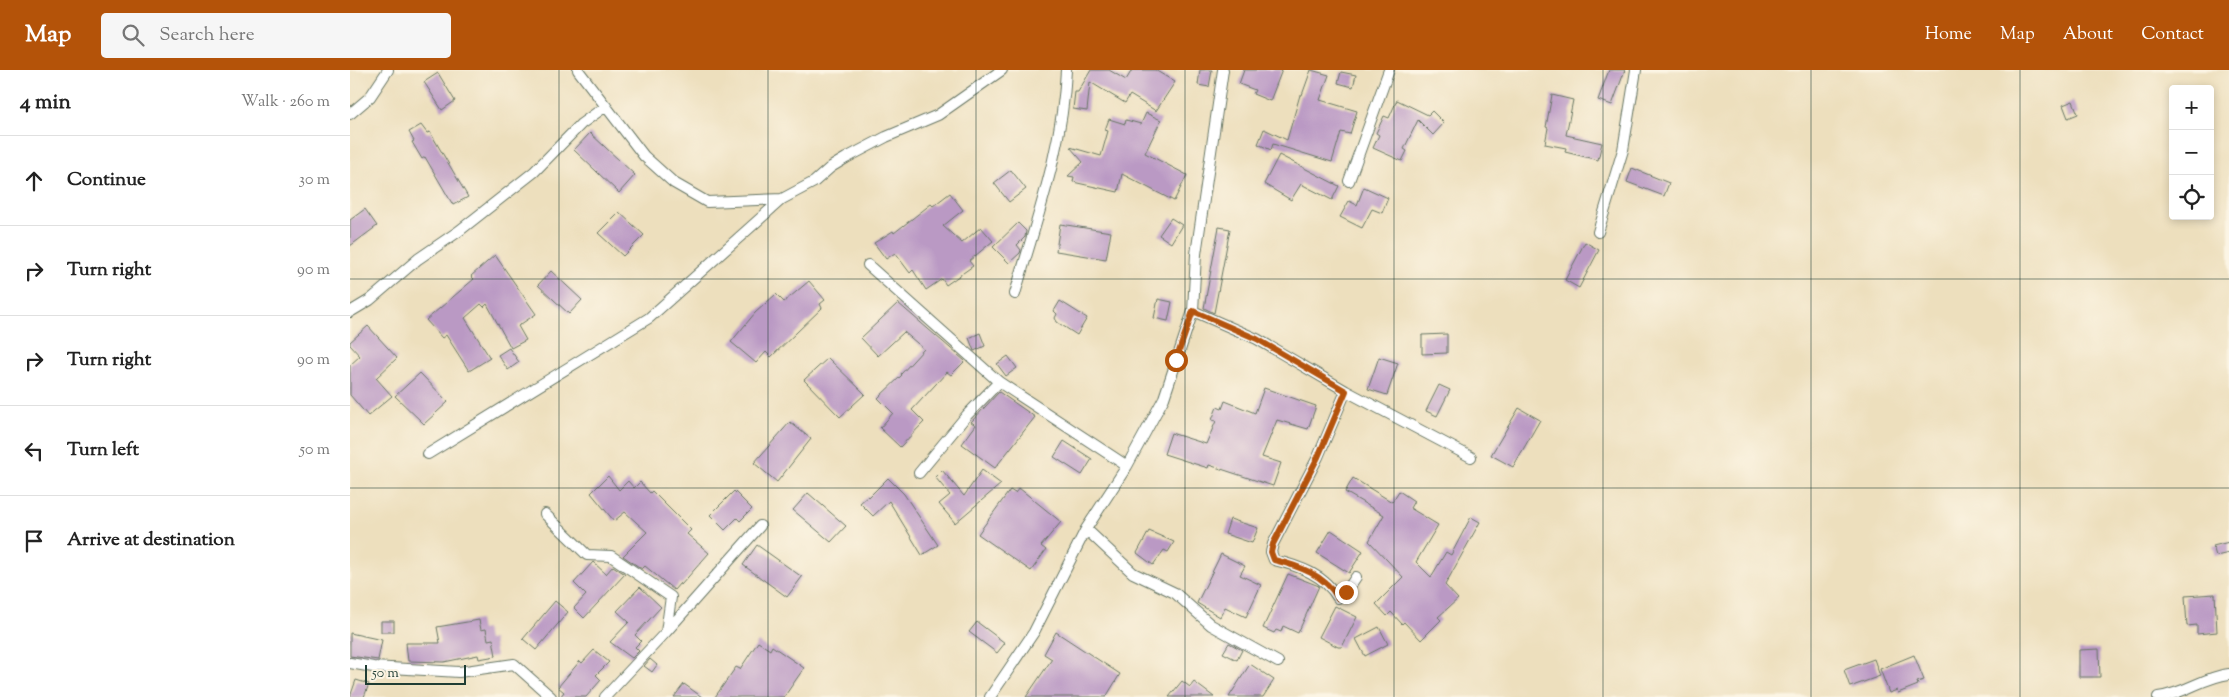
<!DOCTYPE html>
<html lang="en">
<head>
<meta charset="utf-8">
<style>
	body { margin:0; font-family:"Sorts Mill Goudy",serif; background:#f6f6f6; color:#222 }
	.controls { position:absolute; right:15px; top:15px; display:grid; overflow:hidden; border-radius:5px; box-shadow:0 2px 8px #0003 }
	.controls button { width:45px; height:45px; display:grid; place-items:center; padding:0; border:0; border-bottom:1px solid #e0e0e0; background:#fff; color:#222; font:25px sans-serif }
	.scale { position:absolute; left:15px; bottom:12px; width:101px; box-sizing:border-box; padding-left:5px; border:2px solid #1f3d34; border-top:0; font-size:14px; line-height:18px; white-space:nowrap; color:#1f3d34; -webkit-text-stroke:4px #fcf5e5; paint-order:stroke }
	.stop { position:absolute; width:15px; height:15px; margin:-11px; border:4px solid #b45309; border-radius:50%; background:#fff }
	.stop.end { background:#b45309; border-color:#fff; box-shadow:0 1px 5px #0008 }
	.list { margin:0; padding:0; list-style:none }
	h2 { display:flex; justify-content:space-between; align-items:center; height:65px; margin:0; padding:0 20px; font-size:21px }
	h2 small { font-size:16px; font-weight:400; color:#767676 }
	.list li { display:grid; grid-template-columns:32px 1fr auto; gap:15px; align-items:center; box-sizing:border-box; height:90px; padding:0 20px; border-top:1px solid #e0e0e0 }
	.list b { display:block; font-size:19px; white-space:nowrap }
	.list em { font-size:16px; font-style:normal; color:#767676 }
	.icon { flex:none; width:28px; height:28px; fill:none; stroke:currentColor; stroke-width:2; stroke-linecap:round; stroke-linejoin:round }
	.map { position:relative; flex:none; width:1879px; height:627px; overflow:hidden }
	header { display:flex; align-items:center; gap:30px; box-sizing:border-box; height:70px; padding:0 25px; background:#b45309; color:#fff }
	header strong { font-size:24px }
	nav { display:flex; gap:28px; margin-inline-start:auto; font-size:18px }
	.search { width:350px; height:45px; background:#f6f6f6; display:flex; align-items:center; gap:12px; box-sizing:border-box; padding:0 18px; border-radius:5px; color:#767676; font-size:19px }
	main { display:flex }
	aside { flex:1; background:#fff }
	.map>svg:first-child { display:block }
	.building { fill:#ba99c4 }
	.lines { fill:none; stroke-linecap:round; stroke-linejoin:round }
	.street-casing { stroke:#677664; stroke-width:12 }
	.street { stroke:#fff; stroke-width:10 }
	.route { stroke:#b45309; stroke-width:6 }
	.grid { fill:none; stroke:#1f3d34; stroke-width:1; stroke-opacity:0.55 }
</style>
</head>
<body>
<header>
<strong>Map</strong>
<div class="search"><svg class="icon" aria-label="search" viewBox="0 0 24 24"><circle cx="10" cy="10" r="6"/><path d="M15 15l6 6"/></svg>Search here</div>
<nav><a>Home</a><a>Map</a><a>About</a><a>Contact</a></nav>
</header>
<main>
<aside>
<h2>4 min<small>Walk · 260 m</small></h2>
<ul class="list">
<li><svg class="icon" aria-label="ahead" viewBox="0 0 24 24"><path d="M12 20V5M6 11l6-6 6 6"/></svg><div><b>Continue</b></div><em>30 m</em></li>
<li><svg class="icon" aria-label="right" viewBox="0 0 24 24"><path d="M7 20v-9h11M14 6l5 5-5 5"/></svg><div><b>Turn right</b></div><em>90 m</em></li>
<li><svg class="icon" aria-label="right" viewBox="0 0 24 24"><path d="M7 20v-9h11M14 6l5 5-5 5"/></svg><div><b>Turn right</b></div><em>90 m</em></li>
<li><svg class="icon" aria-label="left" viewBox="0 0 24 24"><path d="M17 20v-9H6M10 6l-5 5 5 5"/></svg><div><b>Turn left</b></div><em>50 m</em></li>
<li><svg class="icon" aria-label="arrive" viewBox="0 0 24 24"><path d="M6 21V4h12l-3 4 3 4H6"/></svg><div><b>Arrive at destination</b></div></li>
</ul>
</aside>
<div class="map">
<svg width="1879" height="627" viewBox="0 0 1879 627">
	<rect width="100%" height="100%" fill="#fcf5e5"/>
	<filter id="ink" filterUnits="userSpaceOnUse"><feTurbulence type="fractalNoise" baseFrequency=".02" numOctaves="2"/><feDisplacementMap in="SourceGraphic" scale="10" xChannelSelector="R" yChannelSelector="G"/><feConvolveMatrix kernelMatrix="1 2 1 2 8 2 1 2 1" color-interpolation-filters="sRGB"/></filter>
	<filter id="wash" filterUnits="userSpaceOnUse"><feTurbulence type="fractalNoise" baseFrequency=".0096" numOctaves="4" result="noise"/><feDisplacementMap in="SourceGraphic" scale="20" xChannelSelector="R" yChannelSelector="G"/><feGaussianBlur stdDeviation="1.12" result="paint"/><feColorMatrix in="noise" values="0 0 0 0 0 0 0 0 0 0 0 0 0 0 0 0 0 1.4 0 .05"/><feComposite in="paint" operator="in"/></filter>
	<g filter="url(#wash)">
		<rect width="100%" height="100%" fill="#eddfbd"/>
		<g id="blocks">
			<path class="building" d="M741 0H759L776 10 782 0H805L825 12 806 41 780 25 775 33 740 12 737 41 723 39 725 22H728Z
				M850 0H862L859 17 848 15Z
				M894 0H932L920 31 903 24 905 20 889 14Z
				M961 0 979 5 970 30 1007 41 1000 64 991 62 982 92 923 74 921 80 908 74 914 59 937 70 950 25H952Z
				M1259 0H1275L1262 35 1248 30Z
				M991 2 1006 5 1003 17 988 13Z
				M88 3 105 31 92 40 74 12Z
				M1202 25 1223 30 1216 65 1252 73 1248 90 1215 82 1216 78 1195 74 1198 58 1196 57Z
				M1047 30 1078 45 1082 41 1094 53 1083 65 1068 50 1054 79 1057 81 1052 91 1023 78 1029 65 1026 63 1034 46 1039 48Z
				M1723 31 1728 44 1718 48 1713 35Z
				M796 43 811 50 795 83 837 105 824 131 772 104 768 122 723 112 724 107 718 106 733 92 720 77 751 86 758 61 755 60 759 49 775 54 776 50 791 54Z
				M71 55 77 63 80 62 118 127 103 135 75 87 72 89 62 72 64 71 59 62Z
				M240 63 285 105 269 123 224 80Z
				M929 85 989 116 982 130 951 114 941 130 914 114Z
				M1282 98 1319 113 1314 126 1277 112Z
				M661 100 676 119 659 132 644 113Z
				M1014 117 1038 128 1032 143 1022 139 1012 158 990 147 999 131 1007 135Z
				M600 123 613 140 593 156 612 173 631 157 643 171 619 191 623 196 596 215 592 209 576 220 563 200 560 203 545 183 536 189 524 173 543 161 544 163 581 134 583 136Z
				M15 139 27 156 0 176V150Z
				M269 142 294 165 273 186 248 163Z
				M821 148 832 155 821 173 809 165Z
				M668 153 676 161 675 167 667 175 671 180 670 183 659 193 643 177Z
				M710 154 761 162 756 189 706 181Z
				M869 157 880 159 864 243 854 238Z
				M1235 172 1249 180 1229 218 1215 210Z
				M145 185 186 244 168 256 176 270 161 278 137 234 134 237 131 234 115 248 140 288 119 301 96 265 92 268 76 250 124 209 121 206Z
				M201 201 232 230 219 244 188 215Z
				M459 211 475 230 470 234 472 238 421 287 416 282 406 293 381 272 405 243 426 224 434 232Z
				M808 229 822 232 818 251 804 248Z
				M710 231 737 248 727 265 707 252 705 248 707 244 704 241Z
				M548 233 615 291 601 305 597 302 562 340 574 352 550 377 530 358 543 343 528 328 552 305 551 304 574 279 554 262 528 286 511 268Z
				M18 256 47 288 26 308 42 326 18 346 0 325V295L10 286 0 275V272Z
				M630 263 635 276 624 281 619 268Z
				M1097 264V283L1072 284V265Z
				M159 278 169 292 158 300 148 285Z
				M658 286 667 298 656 306 647 294Z
				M1029 287 1048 293 1037 325 1018 319Z
				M478 288 515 324 490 347 454 310Z
				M70 303 98 332 74 354 45 326Z
				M1089 315 1100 320 1087 346 1076 341Z
				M914 318 966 336 958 359 927 350 912 387 931 393 923 416 859 395 858 398 814 384 821 363 856 374 866 351 862 350 867 337 872 339 875 331 905 343Z
				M649 322 685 347 645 398 612 374 626 355 621 352Z
				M1169 338 1190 350 1163 397 1141 385Z
				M440 352 461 369 427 412 404 393Z
				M714 371 742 389 732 405 704 387Z
				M592 400 614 426 632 400 651 414 605 453 589 434 600 425 585 407Z
				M258 406 269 420 278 411 284 418 290 412 300 423 302 421 341 460 337 464 359 483 331 515 330 513 324 520 295 496 292 499 273 486 297 462 275 442 264 451 241 423Z
				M538 408 554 424 588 475 572 485 539 431 523 446 510 433 518 426 519 427Z
				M1003 408 1042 432 1049 421 1064 431 1060 438 1088 455 1066 492 1081 507 1096 482 1101 485 1121 447 1130 452 1095 515 1108 529 1088 547 1091 550 1071 570 1054 552 1052 554 1041 542 1037 546 1026 534 1053 507 1019 471 1034 445 995 422Z
				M669 418 711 452 691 476 696 480 681 501 628 464 660 420 665 423Z
				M384 421 402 439 390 451 387 448 375 460 360 445Z
				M458 423 496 456 481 472 443 440Z
				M880 449 908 458 902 473 875 464Z
				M981 460 1013 481 999 503 967 483Z
				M799 461 824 472 818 482 814 480 803 495 787 483Z
				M1879 472V483L1866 486 1863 476Z
				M407 475 452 507 437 527 393 495Z
				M871 484 895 496 890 505 911 515 896 547 875 537 870 547 847 533Z
				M243 492 256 504 263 496 275 504 234 548 224 538 236 525 224 513Z
				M938 504 969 516 948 563 933 556 931 562 926 560 924 563 913 558Z
				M290 517 311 537 285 565 291 571 285 577 289 581 282 588 260 572 279 552 267 541Z
				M1865 524 1867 562 1847 564V555L1837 556 1835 526Z
				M205 531 218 542 186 580 173 569Z
				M985 536 1007 547 992 577H988L969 567Z
				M129 550 131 560 136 559 138 570 143 569 146 586 129 589 128 585 94 592 58 591 56 573H90L87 557Z
				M31 551H44V562H31Z
				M627 552 655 573 647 583 619 562Z
				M1029 557 1038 574 1015 586 1006 569Z
				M706 562 770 604 756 627H676L702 589 694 584Z
				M0 563 32 570 28 590 0 586Z
				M408 572 420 580 422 576 454 598 434 627H365L386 597 390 599Z
				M879 573 892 580 887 590 873 583Z
				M1749 579 1750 607H1729V580Z
				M244 580 259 592 246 605 251 610 236 627H210L214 622 208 617 230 591 232 593Z
				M1564 585 1574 610 1567 612 1568 615 1548 623 1547 620 1539 623 1530 599Z
				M300 589 307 595 302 602 294 596Z
				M1524 589 1530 606 1500 617 1494 600Z
				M900 594 924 610 913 627H879Z
				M6 610 19 614 14 627H0Z
				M832 611 840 617 844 612 864 627H819Z
				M334 614 352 627H324Z"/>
		</g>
	</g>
	<g filter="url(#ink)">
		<use href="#blocks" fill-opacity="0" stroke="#677664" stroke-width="1"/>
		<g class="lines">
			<defs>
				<path id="street" d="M228 0 294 86 324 113 357 132 432 129 464 112 481 97 496 88 536 67 588 45 652 0
					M0 44 20 27 38 0
					M999 111 1039 0
					M1248 162 1273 80 1286 0
					M518 195 649 312 777 396
					M665 224C686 151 713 77 716 0
					M843 241 907 269 996 321 1121 387
					M0 242 20 230 68 189 109 161 184 102 231 54 256 36
					M996 321 968 387 923 474 921 482 924 490C949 496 975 505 988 528L996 522 1006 507
					M78 384 299 248 432 129
					M569 403 617 345 649 312
					M195 444 237 485 261 486 321 527 316 562
					M736 459 783 503 825 523 861 555 928 592
					M0 593 23 597 109 602 164 594 201 627
					M255 627 316 562 410 456
					M640 627 684 562 736 459 777 396 814 328 843 241 846 184 873 0
					M1808 627C1835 624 1853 607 1879 604"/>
			</defs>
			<use href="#street" class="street-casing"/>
			<use href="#street" class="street"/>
		</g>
	</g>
	<g class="lines" filter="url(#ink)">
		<path class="route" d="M826 290 843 241 907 269 996 321 968 387 923 474 921 482 924 490C949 496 975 505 988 528L996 522"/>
	</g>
	<path class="grid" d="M209 0V627M418 0V627M626 0V627M835 0V627M1044 0V627M1253 0V627M1461 0V627M1670 0V627M0 209H1879M0 418H1879"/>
</svg>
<div class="controls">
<button>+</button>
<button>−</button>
<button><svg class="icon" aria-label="locate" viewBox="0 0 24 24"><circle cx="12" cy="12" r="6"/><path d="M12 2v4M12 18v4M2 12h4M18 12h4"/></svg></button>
</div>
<div class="scale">50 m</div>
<div class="stop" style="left:826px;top:290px"></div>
<div class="stop end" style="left:996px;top:522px"></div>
</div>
</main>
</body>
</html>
